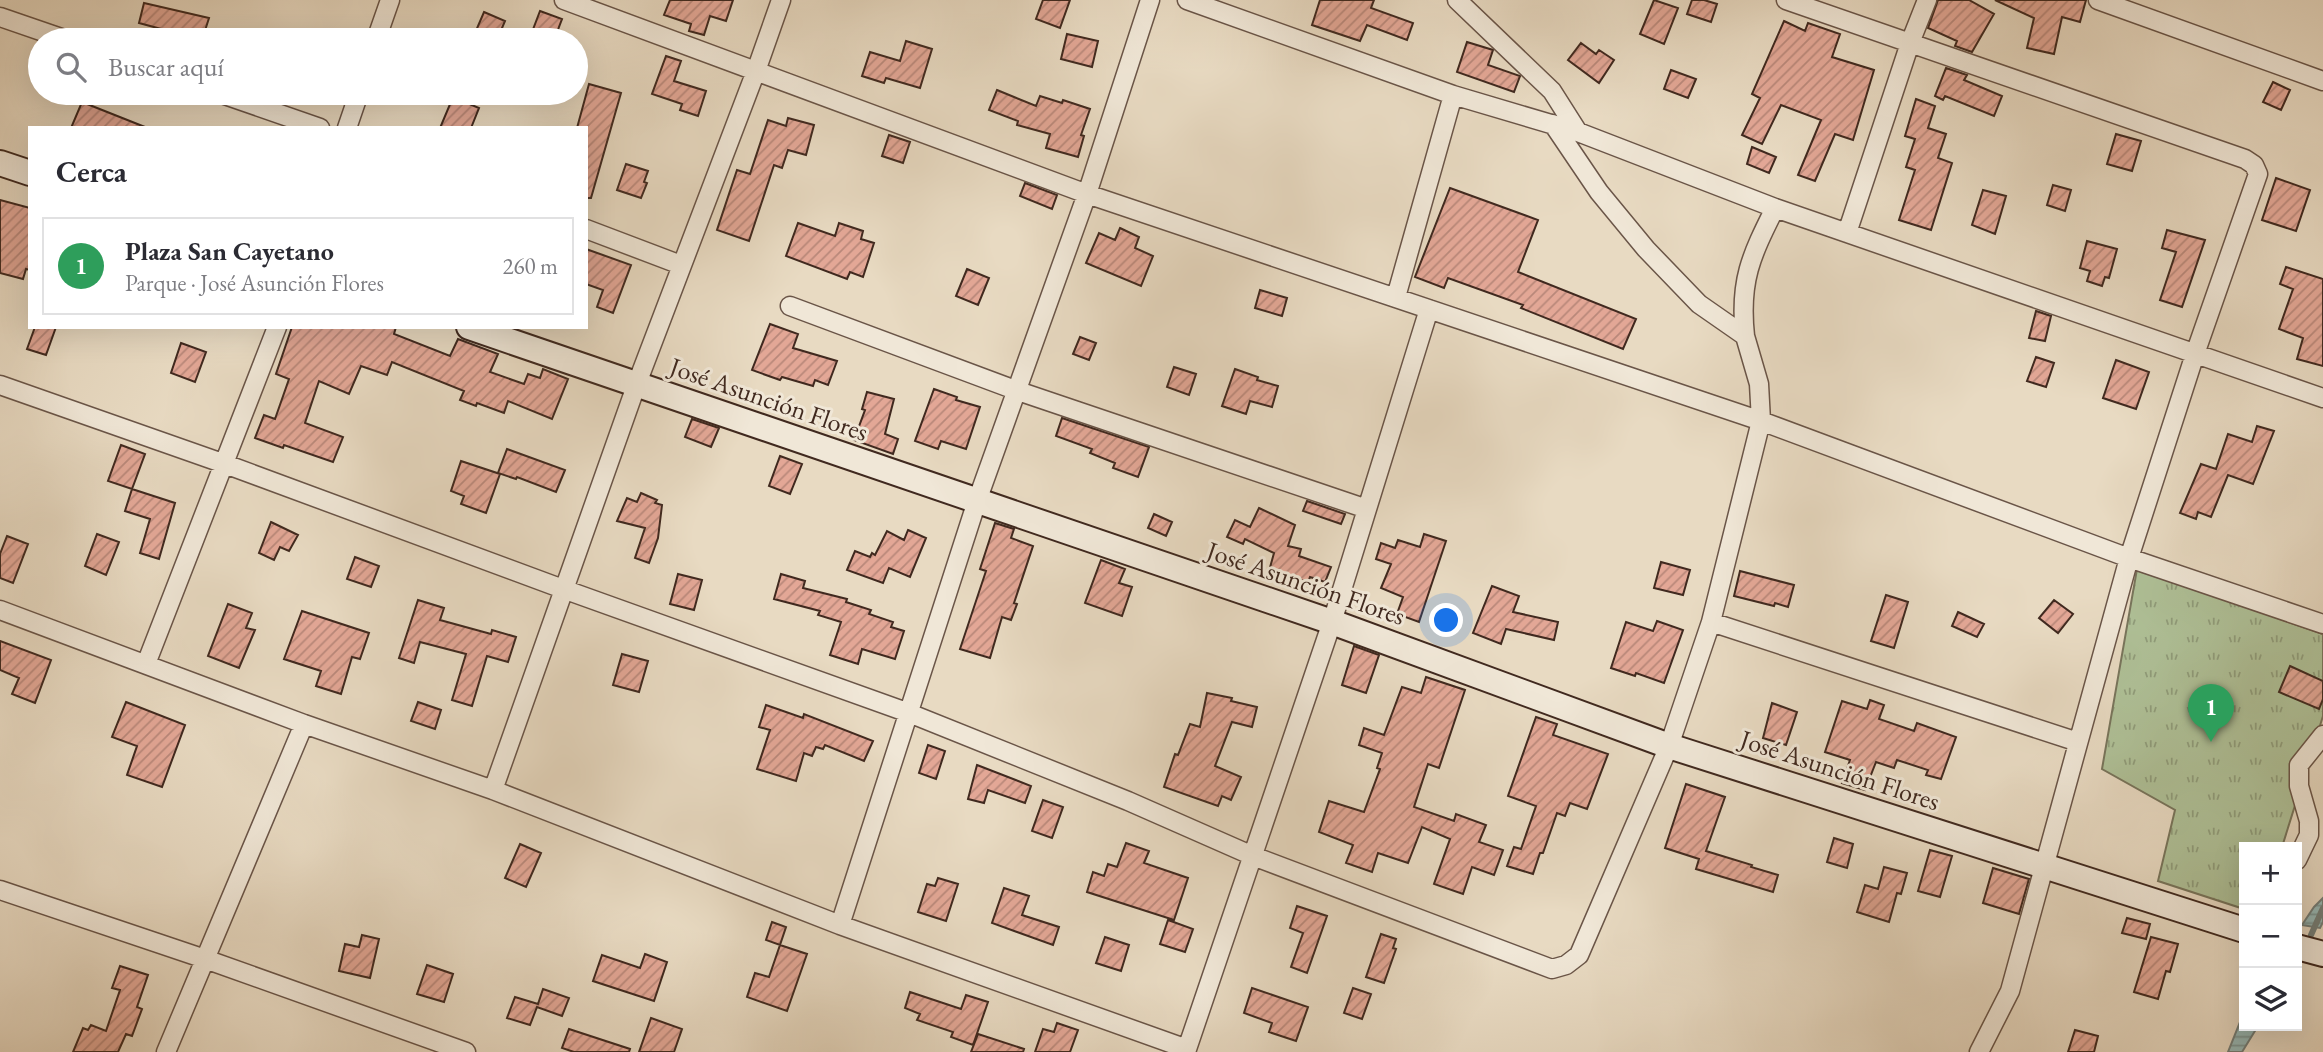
<!DOCTYPE html>
<html lang="es">
<head>
<meta charset="utf-8">
<style>
	body { margin:0; font-family:"EB Garamond",serif; background:#f2f2f3; color:#2b2b33 }
	.controls { position:absolute; right:21px; bottom:21px; display:grid; overflow:hidden; border-radius:0px; box-shadow:0 7px 28px #0002 }
	.controls button { width:63px; height:63px; display:grid; place-items:center; padding:0; border:0; border-bottom:2px solid #e1e1e2; background:#fff; color:#2b2b33; font:35px sans-serif }
	.you { position:absolute; left:1447px; top:621px; width:24px; height:24px; margin:-18px; border:5px solid #fff; border-radius:50%; background:#1a73e8; box-shadow:0 0 0 10px #1a73e833 }
	.badge { display:grid; place-items:center; width:46px; height:46px; border-radius:50%; background:#d93025; color:#fff; font-size:23px; font-weight:700 }
	.pin { position:absolute; translate:-50% -58px; filter:drop-shadow(0 2px 4px #0008) }
	.pin::after { content:''; position:absolute; top:37px; width:24px; height:21px; background:inherit; clip-path:polygon(0 0,100% 0,50% 100%) }
	.list { margin:0; padding:0; list-style:none }
	h2 { display:flex; justify-content:space-between; align-items:center; height:91px; margin:0; padding:0 28px; font-size:30px }
	h2 small { font-size:23px; font-weight:400; color:#7c7c81 }
	.list li { display:grid; grid-template-columns:46px 1fr auto; gap:21px; align-items:center; box-sizing:border-box; height:98px; margin:0 14px 14px; padding:0 14px; border:2px solid #e1e1e2; border-radius:0px }
	.list b { display:block; font-size:26px; white-space:nowrap }
	.list p { margin:0; font-size:23px; white-space:nowrap; color:#7c7c81 }
	.list em { font-size:23px; font-style:normal; color:#7c7c81 }
	.icon { flex:none; width:38px; height:38px; fill:none; stroke:currentColor; stroke-width:2; stroke-linecap:round; stroke-linejoin:round }
	.map { position:relative; flex:none; width:2323px; height:1052px; overflow:hidden }
	.search { position:absolute; background:#fff; box-shadow:0 7px 28px #0002; left:28px; top:28px; width:560px; height:77px; display:flex; align-items:center; gap:18px; box-sizing:border-box; padding:0 24px; border-radius:38px; color:#7c7c81; font-size:26px }
	.panel { position:absolute; background:#fff; box-shadow:0 7px 28px #0002; left:28px; top:126px; width:560px; height:203px; border-radius:0px }
	.map>svg:first-child { display:block }
	.park { fill:url(#park-tufts); stroke:#78755c; stroke-width:2 }
	.water { fill:url(#water-rules); stroke:#75807b; stroke-width:2 }
	.lines { fill:none; stroke-linecap:round; stroke-linejoin:round }
	.stream { stroke:#75807b; stroke-width:6 }
	.building { fill:url(#building-hatch); stroke:#40291f; stroke-width:2 }
	.street-casing { stroke:#6a5548; stroke-width:21 }
	.secondary-casing { stroke:#40291f; stroke-width:28 }
	.street { stroke:#f0e7d7; stroke-width:18 }
	.secondary { stroke:#f0e7d7; stroke-width:24 }
	.labels { text-anchor:middle; stroke-width:6; stroke-linejoin:round; paint-order:stroke }
	.street-label { font-size:26px; fill:#40291f; stroke:#f0e7d7 }
</style>
</head>
<body>
<div class="map">
<svg width="2323" height="1052" viewBox="0 0 2323 1052">
	<defs>
		<pattern id="park-tufts" width="24" height="20" patternUnits="userSpaceOnUse" patternTransform="scale(1.75)"><rect width="24" height="20" fill="#afc198"/><path d="M3 7l-1-3M5 7V3M7 7l1-3M15 17l-1-3M17 17v-4M19 17l1-3" fill="none" stroke="#909d7b"/></pattern>
		<pattern id="water-rules" width="6" height="5" patternUnits="userSpaceOnUse" patternTransform="scale(1.75)"><rect width="6" height="5" fill="#98bab8"/><path d="M0 2.5h6" fill="none" stroke="#7d9795"/></pattern>
		<pattern id="building-hatch" width="6" height="6" patternUnits="userSpaceOnUse" patternTransform="scale(1.75)"><rect width="6" height="6" fill="#e3a796"/><path d="M-1 1l2-2M0 6l6-6M5 7l2-2" fill="none" stroke="#b9887a"/></pattern>
	</defs>
	<rect width="100%" height="100%" fill="#e8dac2"/>
	<filter id="stains"><feTurbulence type="fractalNoise" baseFrequency=".00286" numOctaves="4"/><feColorMatrix values="0 0 0 0 .2 0 0 0 0 .09 0 0 0 0 .02 0 0 0 .5 -.17"/></filter>
	<radialGradient id="worn" r=".72"><stop offset=".6" stop-color="#630" stop-opacity="0"/><stop offset="1" stop-color="#630" stop-opacity=".3"/></radialGradient>
	<path class="park" d="M2137 569 2323 634V716L2282 847H2244V909L2158 881 2175 810 2102 769Z"/>
	<path class="water" d="M2323 898V922L2320 928 2302 925 2314 907Z
		M2244 1012V1026H2258L2242 1052H2228Z"/>
	<g class="lines">
		<path class="stream" d="M2311 935 2323 908"/>
	</g>
	<path class="building" d="M670 0H733L726 21 710 16 704 35 689 31 691 24 664 15Z
		M1043 0H1070L1060 28 1036 19Z
		M1320 0H1374L1371 8 1413 23 1407 40 1367 25 1360 41 1312 25Z
		M1654 0 1678 8 1664 44 1640 34Z
		M1692 0H1704L1717 4 1711 22 1687 14Z
		M1938 0H1969L1994 14 1972 52 1955 46 1957 41 1928 28Z
		M1995 0H2086L2080 22 2062 17 2054 54 2027 48 2034 18Z
		M144 3 209 18 202 40H185L187 36 139 23Z
		M540 11 562 19 554 40H529Z
		M484 12 505 21 497 40H472Z
		M1784 21 1805 31 1808 23 1840 34 1832 57 1874 70 1853 140 1835 134 1815 181 1798 175 1821 120 1781 105 1762 144 1742 135 1760 98 1752 94Z
		M1067 34 1098 41 1092 67 1061 59Z
		M906 41 932 49 920 88 886 78 884 83 862 76 870 52 900 61Z
		M1467 42 1493 50 1488 65 1520 76 1514 92 1457 72Z
		M1581 43 1596 54 1599 50 1614 60 1599 83 1568 60Z
		M666 56 681 61 674 81 706 91 698 116 680 110 682 104 652 94Z
		M1946 68 1967 75 1964 80 2002 96 1994 116 1945 96 1943 100 1935 96Z
		M1671 70 1696 79 1688 98 1664 89Z
		M2273 82 2290 90 2281 110 2263 102Z
		M589 84 621 93 591 198H586V128H577Z
		M997 90 1036 106 1040 96 1062 103 1063 100 1090 109 1081 135 1084 136 1078 157 1046 148 1050 134 1017 125 1018 121 989 110Z
		M453 97 479 108 471 128H440Z
		M1916 99 1935 106 1928 128 1946 134 1938 158 1952 163 1931 230 1899 220 1915 170 1906 167 1915 139 1905 136Z
		M82 102 145 127V128H71Z
		M788 118 814 125 806 155 788 150 782 168 774 165 749 241 717 230 737 170 750 174 768 120 786 126Z
		M2116 134 2141 141 2132 171 2107 164Z
		M889 135 910 142 903 163 882 156Z
		M1752 147 1776 157 1769 173 1747 164Z
		M626 164 648 171 644 182 647 183 641 198 617 190Z
		M2276 178 2310 190 2296 231 2262 220Z
		M1025 183 1057 195 1052 209 1020 196Z
		M2053 185 2071 190 2065 211 2047 205Z
		M1450 188 1538 220 1518 272 1636 319 1623 349 1521 308 1523 305 1448 278 1444 288 1415 277Z
		M1983 190 2006 196 1995 234 1972 225Z
		M0 200 30 208V270L26 269 23 279 0 273Z
		M798 223 835 236 839 223 863 231 861 239 874 243 863 277 850 272 847 279 786 256Z
		M1120 228 1139 237 1135 248 1153 256 1141 286 1086 263 1099 233 1115 240Z
		M2167 230 2205 240 2182 307 2160 300 2176 252 2162 248Z
		M2087 241 2117 249 2109 278 2105 277 2102 286 2087 281 2090 271 2080 268Z
		M586 249 631 265 613 313 597 307 603 290 586 284Z
		M2286 267 2323 279V366L2297 359 2303 338 2279 329 2293 289 2280 284Z
		M967 269 989 278 978 305 956 296Z
		M1260 290 1287 298 1282 316 1255 308Z
		M2036 311 2051 316 2045 341 2029 338Z
		M770 324 798 334 793 348 837 361 828 385 815 380 813 386 782 377 780 380 752 370Z
		M35 327H56L46 355 27 349Z
		M292 327H396L394 334 450 356 458 339 498 354 490 372 524 384 528 374 540 378 543 369 568 379 552 419 508 401 504 413 477 403 476 406 460 400 464 391 392 362 387 375 361 366 349 394 319 381 305 423 343 437 333 462 284 445 283 448 255 438 264 415 275 419 289 379 276 374Z
		M1080 337 1096 343 1089 360 1073 354Z
		M181 343 206 352 195 382 171 373Z
		M2036 357 2054 363 2046 387 2027 381Z
		M2116 360 2149 372 2136 409 2103 398Z
		M1174 367 1196 374 1189 395 1167 387Z
		M1235 369 1258 377 1257 380 1278 386 1272 407 1250 401 1246 414 1222 406Z
		M934 389 957 397 956 400 980 407 966 449 941 441 938 449 915 441Z
		M867 392 894 399 885 434 898 439 893 454 854 440 865 410 862 409Z
		M1062 418 1149 447 1138 477 1113 468 1115 463 1090 453 1092 449 1056 436Z
		M692 419 719 428 711 447 685 437Z
		M2257 426 2274 431 2253 484 2228 475 2211 517 2198 512 2196 519 2180 513 2201 464 2216 469 2228 434 2252 442Z
		M121 445 145 454 132 489 108 481Z
		M507 449 565 470 556 492 517 477 516 479 498 473Z
		M780 456 802 464 790 494 769 486Z
		M461 461 500 474 486 513 461 504 464 496 451 491Z
		M132 489 175 503 159 559 140 553 150 519 125 511Z
		M641 493 657 500 655 503 662 505 658 538 649 563 635 558 645 528 617 521 627 498 637 502Z
		M1307 501 1345 514 1341 524 1303 511Z
		M1259 508 1295 525 1288 546 1301 549 1299 556 1331 567 1325 582 1310 577 1308 582 1269 571 1274 553 1245 539 1243 544 1227 537 1235 520 1250 527Z
		M1154 514 1172 522 1166 536 1148 528Z
		M271 522 298 535 289 551 280 547 274 560 259 553Z
		M995 523 1014 529 1011 538 1033 546 1014 603 1017 604 1011 620 1002 617 990 658 960 649 986 571 980 569Z
		M908 530 926 538 910 577 889 568 883 583 847 570 855 551 870 557 872 553 875 555 887 531 904 540Z
		M97 534 119 542 106 575 85 566Z
		M1424 534 1446 541 1419 622 1397 614 1403 597 1381 588 1391 564 1376 559 1381 543 1395 548 1398 540 1420 547Z
		M7 536 28 544 13 583 0 578V554Z
		M355 557 379 566 371 587 347 579Z
		M1101 560 1125 569 1119 583 1132 587 1122 616 1085 603Z
		M1661 562 1690 570 1683 595 1654 588Z
		M1740 571 1794 585 1788 607 1775 603 1774 606 1734 596Z
		M678 574 702 580 694 610 670 604Z
		M781 574 805 581 803 588 847 599 846 602 871 610 869 614 893 622 891 627 904 631 895 659 862 649 858 664 830 655 841 622 818 615 820 611 774 599Z
		M1492 586 1519 596 1513 612 1558 622 1554 640 1506 629 1501 644 1473 633Z
		M1886 595 1908 602 1894 648 1871 641Z
		M418 600 444 608 440 620 491 634 492 630 516 637 508 662 487 656 472 706 452 700 466 654 420 642 414 663 399 658Z
		M2054 600 2073 614 2058 633 2039 618Z
		M228 604 252 613 246 628 255 630 239 668 208 656Z
		M302 611 369 633 360 659 352 657 341 694 316 686 321 671 284 659Z
		M1958 612 1984 624 1977 637 1952 626Z
		M1657 621 1683 630 1664 683 1636 673 1635 676 1611 668 1626 622 1653 631Z
		M0 641 51 660 35 703 12 694 19 678 0 670Z
		M1354 646 1379 655 1366 693 1342 685Z
		M622 654 648 661 639 692 613 685Z
		M2290 666 2323 681V699L2319 709 2279 692Z
		M1426 677 1465 690 1439 768 1428 764 1414 807 1454 821 1456 814 1486 825 1479 842 1503 850 1494 875 1472 867 1463 894 1434 884 1450 839 1422 827 1408 863 1378 853 1372 872 1346 863 1353 845 1319 832 1329 801 1364 812 1380 769 1377 768 1382 753 1359 745 1364 728 1384 735 1402 687 1421 693Z
		M1207 693 1232 698 1231 701 1257 707 1252 727 1232 722 1215 766 1241 777 1231 800 1222 796 1218 806 1164 787 1175 754 1178 755 1190 724 1200 727Z
		M1870 700 1884 705 1879 719 1914 731 1917 723 1956 737 1941 779 1926 775 1928 770 1897 760 1894 768 1876 762 1865 790 1842 783 1850 760 1825 752 1842 701 1867 709Z
		M126 702 185 725 162 787 127 775 137 746 112 737Z
		M418 702 441 710 435 729 411 721Z
		M1772 703 1797 712 1786 745 1763 738Z
		M766 705 803 718 804 714 873 741 864 761 825 745 823 749 816 747 812 756 804 753 796 781 757 769 770 730 759 727Z
		M1536 717 1557 724 1553 735 1608 754 1587 809 1570 803 1565 816 1557 813 1543 853H1540L1533 874 1507 866 1514 847 1521 849 1536 806 1508 796Z
		M928 745 945 751 936 779 919 773Z
		M977 765 1031 786 1025 803 988 790 984 803 968 799Z
		M1686 784 1725 797 1706 851 1752 865 1751 867 1778 875 1773 892 1696 869 1699 859 1665 848Z
		M1043 800 1063 807 1052 838 1032 831Z
		M1834 838 1853 844 1847 868 1827 862Z
		M1126 843 1149 851 1144 863 1188 878 1174 920 1087 892 1093 872 1104 876 1108 864 1117 867Z
		M520 844 541 853 526 887 505 878Z
		M1930 850 1952 856 1940 897 1918 891Z
		M1884 867 1907 873 1901 894 1897 893 1889 922 1857 912 1865 885 1878 889Z
		M1993 868 2029 879 2019 914 1983 903Z
		M938 878 958 884 946 921 918 912 927 884 935 886Z
		M1004 888 1029 896 1022 915 1059 927 1053 945 992 923Z
		M1297 906 1327 916 1307 973 1291 967 1303 933 1290 928Z
		M2127 918 2150 924 2146 939 2122 933Z
		M1168 920 1193 929 1185 952 1160 944Z
		M772 922 786 927 780 945 766 940Z
		M1381 934 1396 939 1393 948 1396 949 1384 983 1366 977Z
		M362 935 379 939 370 978 339 971 345 944 359 947Z
		M1105 937 1129 945 1121 971 1096 963Z
		M2151 937 2178 944 2170 972 2166 971 2158 999 2134 992Z
		M780 945 807 954 787 1011 747 997 755 973 769 977Z
		M645 954 667 962 654 1001 593 981 602 955 640 968Z
		M427 965 453 974 444 1002 417 994Z
		M120 966 148 975 137 1007 142 1009 132 1036 126 1034 118 1052H73L83 1028 88 1030 91 1025 106 1031 120 990 112 988Z
		M1252 988 1308 1007 1296 1041 1269 1032 1272 1023 1244 1013Z
		M1353 988 1371 994 1362 1019 1344 1013Z
		M543 989 569 998 562 1016 537 1007 530 1025 507 1018 515 997 538 1004Z
		M910 992 961 1009 966 995 988 1002 973 1045 951 1037 953 1032 917 1020 920 1014 905 1008Z
		M651 1018 682 1029 674 1052H639Z
		M1057 1023 1078 1030 1070 1052H1035L1043 1029 1054 1032Z
		M569 1029 630 1049 629 1052H574L562 1048Z
		M2075 1030 2098 1036 2094 1052H2068Z
		M978 1034 1024 1049 1023 1052H971Z"/>
	<g class="lines">
		<defs>
			<path id="street" d="M564 0 1087 194 1761 421 2129 558 2323 624
				M1187 0 1453 95 1578 132 1775 208 2323 398
				M1457 0 1552 91 1578 132
				M1786 0 2245 159 2254 165 2258 174 2195 354 2129 558 2010 991 1979 1052
				M2098 0 2323 81
				M0 17 67 40
				M376 40 390 0
				M219 93 320 128
				M347 128 359 93
				M586 229 681 265
				M1847 233 1910 43 1927 0
				M1396 297 1453 95
				M790 306 1018 391 1367 509
				M1745 336C1739 281 1751 256 1775 208
				M0 385 225 464 563 589 909 713 1128 801 1253 856 1552 969 1566 965 1579 955 1669 746 1711 622 1761 421 1759 384 1745 336 1699 304 1646 249 1599 192 1553 124
				M0 610 304 724 493 790 840 925 1187 1049 1332 622 1429 309
				M1711 622 2078 742
				M146 664 277 327
				M493 790 636 386 756 71 781 0
				M2297 860 2309 835V821L2299 786V765L2323 735
				M0 890 205 959 466 1052
				M840 925 977 501 1087 194 1150 0
				M166 1052 304 724"/>
			<path id="secondary" d="M0 163 30 173
				M469 327 1332 622 1669 746 2244 930
				M2297 947 2323 954"/>
		</defs>
		<use href="#street" class="street-casing"/>
		<use href="#secondary" class="secondary-casing"/>
		<use href="#street" class="street"/>
		<use href="#secondary" class="secondary"/>
	</g>
	<g class="labels">
		<g class="street-label">
			<text transform="translate(769 399) rotate(19)" y="9">José Asunción Flores</text>
			<text transform="translate(1306 583) rotate(19)" y="9">José Asunción Flores</text>
			<text transform="translate(1840 770) rotate(18)" y="9">José Asunción Flores</text>
		</g>
	</g>
	<rect width="100%" height="100%" filter="url(#stains)"/>
	<rect width="100%" height="100%" fill="url(#worn)"/>
</svg>
<div class="controls">
<button>+</button>
<button>−</button>
<button><svg class="icon" aria-label="layers" viewBox="0 0 24 24"><path d="M12 4l9 5-9 5-9-5zM3 14l9 5 9-5"/></svg></button>
</div>
<div class="you"></div>
<div class="pin badge" style="left:2211px;top:742px;background:#2e9e5b">1</div>
<div class="search"><svg class="icon" aria-label="search" viewBox="0 0 24 24"><circle cx="10" cy="10" r="6"/><path d="M15 15l6 6"/></svg>Buscar aquí</div>
<section class="panel">
<h2>Cerca<small></small></h2>
<ul class="list">
<li><span class="badge" style="background:#2e9e5b">1</span><div><b>Plaza San Cayetano</b><p>Parque · José Asunción Flores</p></div><em>260 m</em></li>
</ul>
</section>
</div>
</body>
</html>
